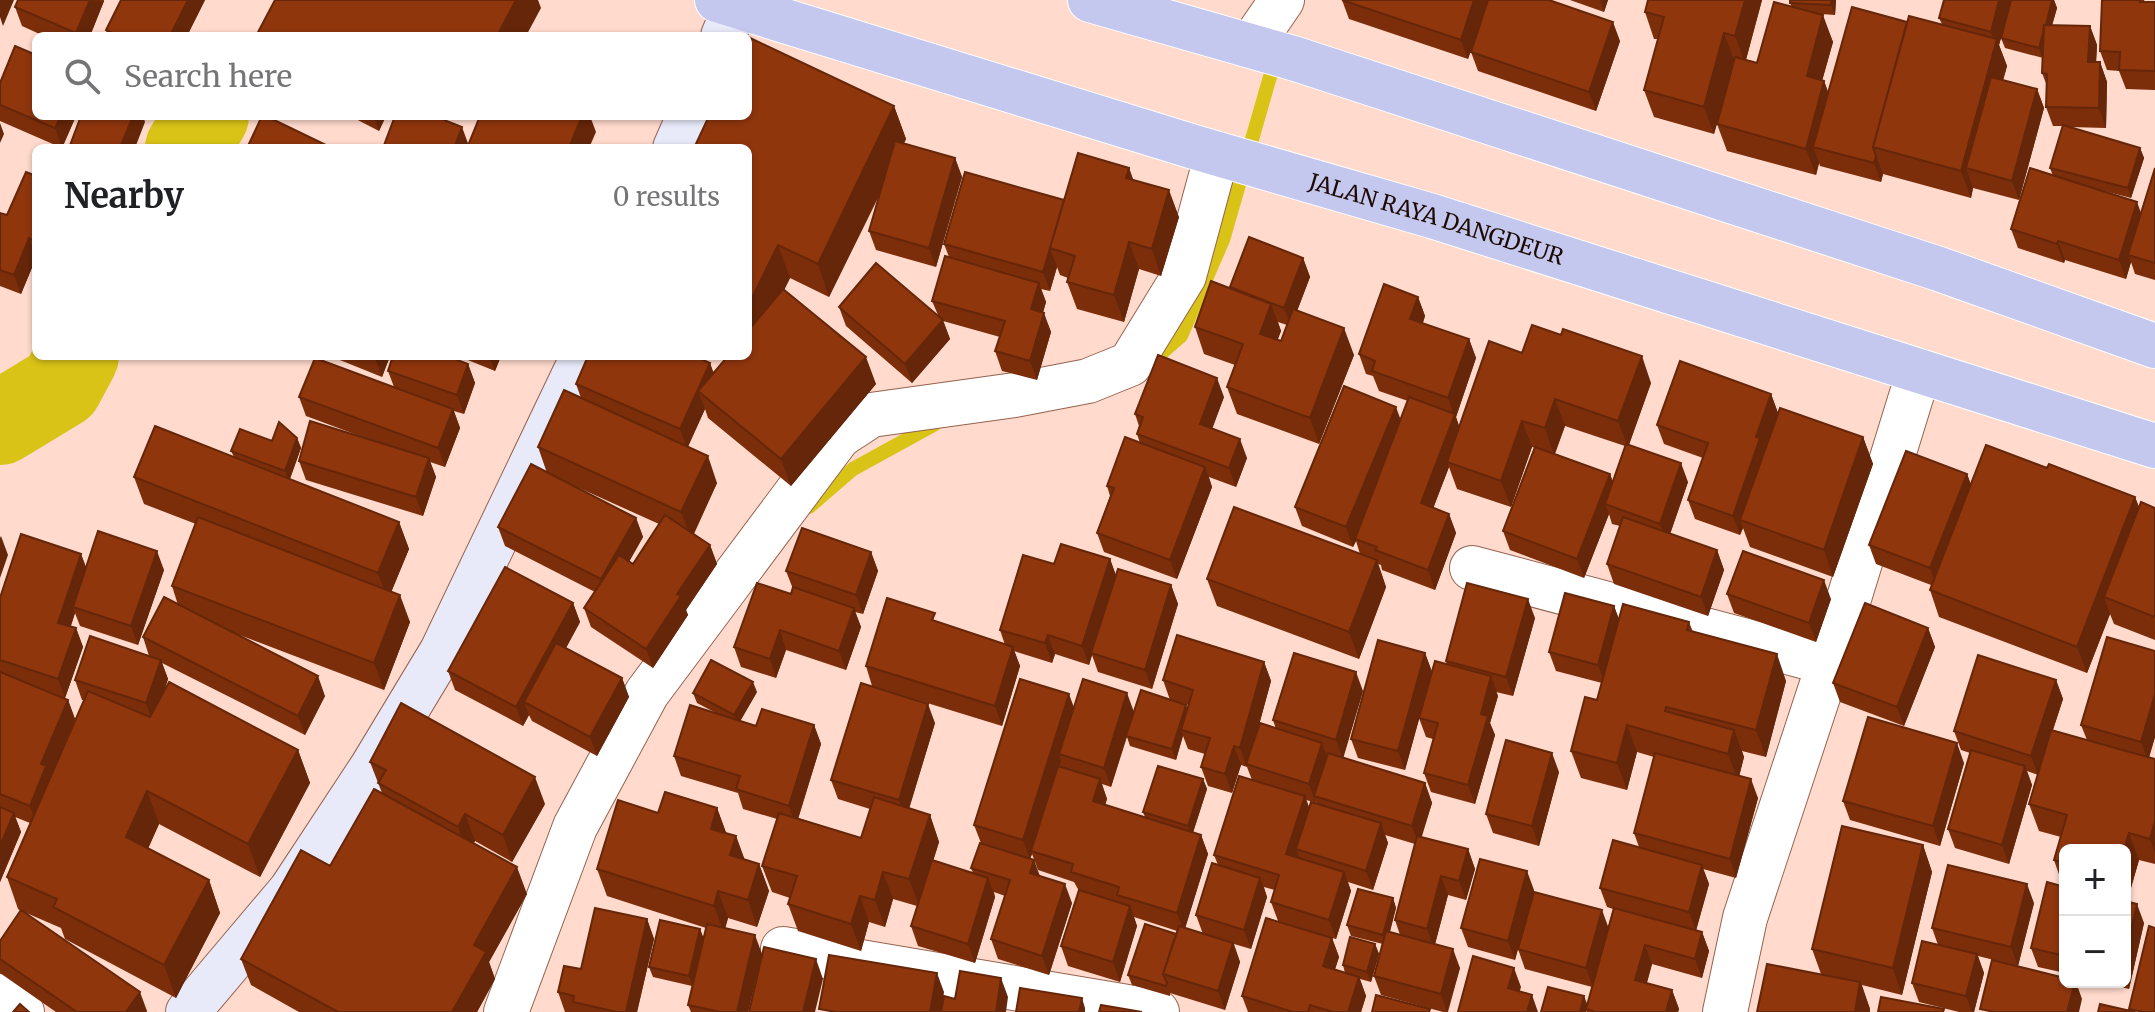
<!DOCTYPE html>
<html lang="en">
<head>
<meta charset="utf-8">
<style>
	body { margin:0; font-family:Merriweather,serif; background:#f6f6f6; color:#202124 }
	.controls { position:absolute; right:24px; bottom:24px; display:grid; overflow:hidden; border-radius:12px; box-shadow:0 2px 6px #0004 }
	.controls button { width:72px; height:72px; display:grid; place-items:center; padding:0; border:0; border-bottom:2px solid #e0e0e0; background:#fff; color:#202124; font:40px sans-serif }
	.list { margin:0; padding:0; list-style:none }
	h2 { display:flex; justify-content:space-between; align-items:center; height:104px; margin:0; padding:0 32px; font-size:34px }
	h2 small { font-size:26px; font-weight:400; color:#757577 }
	.icon { flex:none; width:44px; height:44px; fill:none; stroke:currentColor; stroke-width:2; stroke-linecap:round; stroke-linejoin:round }
	.map { position:relative; flex:none; width:2155px; height:1012px; overflow:hidden }
	.search { position:absolute; background:#fff; box-shadow:0 2px 6px #0004; left:32px; top:32px; width:720px; height:88px; display:flex; align-items:center; gap:20px; box-sizing:border-box; padding:0 28px; border-radius:12px; color:#757577; font-size:30px }
	.panel { position:absolute; background:#fff; box-shadow:0 2px 6px #0004; left:32px; top:144px; width:720px; height:216px; border-radius:12px }
	.map>svg:first-child { display:block }
	.lines { fill:none; stroke-linecap:round; stroke-linejoin:round }
	.stream { stroke:#d9c317; stroke-width:14 }
	.river { stroke:#d9c317; stroke-width:84 }
	.minor-casing { stroke:#96624f; stroke-width:46 }
	.secondary-casing { stroke:#96624f; stroke-width:46 }
	.trunk-casing { stroke:#fff; stroke-width:46 }
	.minor { stroke:#fff; stroke-width:44 }
	.secondary { stroke:#e9eaf9; stroke-width:44 }
	.trunk { stroke:#c4c8ef; stroke-width:44 }
	.wall { fill:#7c2e0b; fill-rule:evenodd }
	.shaded-wall { fill:#652609 }
	.building { fill:#90360d; stroke:#652609; stroke-width:2 }
	.labels { text-anchor:middle; stroke-width:8; stroke-linejoin:round; paint-order:stroke }
	.street-label { font-size:22px; fill:#1e0a04; stroke:#faede9 }
</style>
</head>
<body>
<div class="map">
<svg width="2155" height="1012" viewBox="0 0 2155 1012">
	<rect width="100%" height="100%" fill="#ffdacd"/>
	<g class="lines">
		<path class="stream" d="M1149 364 1181 336 1223 240 1276 56
			M809 507 853 469 935 424"/>
		<path class="river" d="M187 148 207 116
			M0 423 61 386 77 356"/>
		<defs>
			<path id="minor" d="M1251 45 1282 0
				M1472 568 1829 663
				M783 949 1157 1012
				M0 996 22 1012
				M506 1012 575 827 647 693 839 436 871 415 1015 395 1088 381 1130 364 1184 276 1217 154
				M1725 1012 1745 918 1829 663 1919 371"/>
			<path id="secondary" d="M723 36 736 6
				M675 148 689 116
				M188 1012 291 890 372 767 442 651 583 356"/>
			<g id="trunk">
				<path id="s1" d="M717 0 1194 147 1432 216 2155 446"/>
				<path d="M1090 0 1296 59 1939 269 2155 346"/>
			</g>
		</defs>
		<use href="#minor" class="minor-casing"/>
		<use href="#secondary" class="secondary-casing"/>
		<use href="#trunk" class="trunk-casing"/>
		<use href="#minor" class="minor"/>
		<use href="#secondary" class="secondary"/>
		<use href="#trunk" class="trunk"/>
	</g>
	<path class="wall" d="M18 0H104V1L90 36H44L22 26 15 7Z
		M121 0H205L187 36H108L106 30Z
		M1342 0H1488L1468 59 1349 19Z
		M1570 0H1608L1604 12Z
		M1762 0 1746 60 1757 63 1791 6 1790 0H1836L1835 15 1821 14 1833 42 1822 80 1824 81 1828 92 1907 22 1942 24 1939 18 1944 0H2054L2057 8 2052 25 2090 26 2097 45 2096 62H2100L2107 82 2106 128 2070 127 2140 148 2144 158 2131 198 2104 191 2141 214 2155 168V280L2135 274 2131 262 2126 279 2065 260 2064 263 2018 248 2011 229 2053 176 2050 168 2063 126H2053L2046 107 2047 86 2042 73 2043 58 2005 48 2001 38 1999 45 2007 66 2003 80 2037 89 2044 108 2019 200 1973 188 1971 198 1883 174 1881 182 1820 166 1819 163 1816 175 1727 151 1717 124 1714 134 1654 117 1644 90 1658 39H1654L1645 12Z
		M2102 0H2155H2144L2145 2H2155V90L2126 89 2119 71 2107 70 2100 51Z
		M1620 41 1596 111 1478 71 1471 52Z
		M0 83 76 116 62 148 0 121Z
		M894 106 906 139 904 143 955 158 962 177 936 267 876 250 869 231 881 192 829 297 790 278 784 290 876 384 791 486 708 418 705 409 688 447 717 483 694 534 710 545 717 564 686 610 688 615 653 668 591 627 584 608 595 592 505 546 498 527 547 473 538 447 581 398 576 384 710 363 713 373 748 356V148ZM557 478 659 524 633 564 629 562 643 537 636 518Z
		M350 116H386L379 131Z
		M1129 168 1133 180 1179 217 1161 276 1139 269 1124 322 1077 309 1067 282 1068 278 1060 275 1057 267 1050 291 1041 289 1046 302 1043 313 1051 332 1037 380 1002 371 995 351 1000 337 943 321 950 339 912 383 846 326 839 307 938 315 932 301 949 257 944 244 1064 200Z
		M36 176V258L21 294 0 286V213L7 215Z
		M1303 258 1310 277 1297 311 1354 355 1319 444 1237 414 1227 387 1235 365 1204 354 1195 327 1231 289 1230 287ZM1278 322 1287 325 1281 341 1277 340 1281 331Z
		M1418 297 1425 316 1423 323 1469 339 1476 358 1456 417 1459 427 1522 353 1651 383 1629 445 1688 482 1670 534 1717 550 1724 570 1708 616 1614 584 1607 564 1620 526 1612 524 1609 514 1584 578 1510 550 1503 531 1535 448 1532 447 1511 507 1457 489 1449 467 1433 508 1449 514 1456 533 1435 590 1382 570 1381 565 1378 564 1386 587 1359 659 1217 606 1207 579 1360 554 1356 541 1353 547 1302 526 1295 507 1401 419 1408 401 1379 391 1373 376 1366 374 1359 354ZM1565 426 1625 446 1613 482 1610 474 1555 454Z
		M330 356H390L382 377Z
		M458 356H501L495 371Z
		M468 364 475 383 464 414 454 411 460 428 445 467 430 462 436 477 423 516 306 480 299 461 376 442 306 416 299 397 394 387 388 371Z
		M1771 394 1778 413 1863 437 1873 464 1833 577 1750 547 1743 528 1740 535 1695 519 1688 500 1703 458 1664 444 1657 425Z
		M1224 397 1212 428 1247 458 1236 487 1209 477 1212 487 1177 579 1104 552 1097 533 1110 496 1107 486 1140 443 1137 434 1139 426 1135 414Z
		M297 438 301 448 290 479 399 522 409 549 391 592 410 622 384 690 229 631 325 696 305 735 162 663 168 679 163 694 298 750 310 783 260 877 159 824 148 849 209 880 220 913 176 998 65 939 61 928 24 912 147 1011 146 1012H56L0 973V941L21 911 18 909 7 877 30 823 15 817 21 832 0 882V598L81 554 86 567 164 570 138 645 80 626 75 613 71 626 76 628 83 647 65 698 68 700 75 719 54 768 84 700H82L75 680 149 656 143 637 178 605 172 586 196 524 144 504 134 477 234 457 231 451 272 441Z
		M2047 468 2135 497 2139 507 2155 508V640L2114 624 2110 614 2087 673 1939 617 1930 590 1931 585 1876 564 1869 545 1967 474 1971 485Z
		M871 552 878 571 863 614 855 612 861 627 846 670 786 650 776 678 741 667 734 647 791 594 793 589 786 571Z
		M1110 559 1116 576 1171 585 1178 604 1152 689 1098 672 1092 655 1089 665 1055 654 1052 663 1014 651 1020 666 1002 726 872 686 866 666 938 622 1005 645 1000 630 1054 564Z
		M1727 594 1831 599 1816 642 1734 613Z
		M573 603 580 622 566 648 622 678 629 697 597 756 532 721 529 715 523 726 455 690 448 671Z
		M1614 606 1619 619 1689 622 1693 632 1786 681 1766 757 1742 751 1744 757 1739 776 1758 798 1736 878 1703 869 1709 884 1696 930 1702 932 1709 951 1702 978 1652 964 1647 983 1672 990 1679 1009 1678 1012H1587L1586 1011V1012L1592 987 1525 969 1518 949 1608 927 1613 909 1607 907 1600 888 1639 847 1634 833 1654 757 1637 752 1627 790 1581 778 1571 751 1597 700 1602 683 1556 671 1549 652Z
		M1535 618 1513 696 1496 692 1498 696 1490 723 1495 735 1475 804 1431 792 1424 773 1433 739 1426 737 1419 718 1447 665 1446 661Z
		M1928 628 1935 647 1904 726 1840 702 1833 683Z
		M2155 651V737L2149 757 2155 759V864L2139 860 2127 902 2144 923 2129 989 2101 982H2125V850H2065V973L2038 967 2031 948 2063 886 2054 860 2061 837 2039 831 2029 804 2038 775 2027 771 2032 785 2009 864 1955 848 1948 829 1970 753 1961 750 1954 731 2056 680 2063 699 2053 730 2087 740 2081 725Z
		M1425 653 1432 672 1405 770 1358 758 1351 739Z
		M1264 662 1271 681 1259 725 1276 729 1273 720 1363 691 1343 757 1425 783 1432 803 1421 837 1468 849 1475 869 1466 900 1448 895 1435 944 1460 968 1448 1012H1443L1381 995 1374 976 1383 944 1351 936 1347 925 1393 898 1396 908 1390 932 1400 935 1395 920 1415 844 1385 835 1388 843 1373 890 1348 882 1351 891 1336 939 1332 938 1339 957 1335 969 1345 973 1343 965 1375 944 1379 954 1371 982 1360 979 1366 996 1361 1012H1248L1242 996 1278 921 1271 902 1275 890 1264 887 1267 897 1251 949 1234 944 1240 962 1225 1010 1170 993V996L1132 985 1128 975 1176 934 1177 931 1134 917 1137 926 1120 982 1068 966 1061 946 1079 891 1074 882 1038 870 1032 854 1030 859 1040 876 1072 903 1049 975 998 959 991 939 1005 896 994 892 995 897 975 963 918 946 911 926 917 906 893 899 885 927 869 922 861 951 798 931 788 904 790 898 772 892 762 866 777 819 743 809 738 793 681 776 674 756 716 713 697 703 693 693 757 692 740 721 756 726 814 725 821 744 798 818 861 838 870 809 838 799 831 780 935 723 909 808 930 815 939 842 933 861 973 873 971 868 981 843 974 825 1074 707 1134 711 1188 709 1189 705 1170 700 1163 680ZM1183 736 1188 749 1205 754 1201 767 1208 786 1232 793 1241 765 1247 767 1252 780 1214 855 1218 865 1196 915 1203 934 1185 928 1208 854 1201 835 1193 832 1207 789 1203 779 1143 812 1145 817 1105 805 1107 799 1102 784 1111 787 1127 737 1130 746 1176 760ZM1306 800 1317 803V804L1309 808Z
		M370 762 545 804 512 862 475 841 473 843 527 894 489 962 495 979 477 1012H299L251 985 241 959 330 866 382 793Z
		M1964 763 1940 846 1850 820 1843 801Z
		M1559 772 1539 846 1493 833 1486 814Z
		M717 808 726 833 736 836 744 859 759 864 769 891 757 927 728 918 725 928 762 954 748 1012H691L688 1005 692 986 653 977 649 967 700 929 703 938 706 928 607 896 597 869 658 813Z
		M1923 845 1932 872 1902 995 1862 985 1870 1009 1821 974 1812 949Z
		M1534 890 1515 960 1468 947 1461 928Z
		M2034 903 2018 966 1978 956 1984 973 1974 1012H1959L1919 1002 1912 983 1938 945 1932 928Z
		M647 919 654 939 637 1012H565L558 992 581 969Z"/>
	<path class="shaded-wall" d="M0 0H14L3 26 0 17Z
		M90 0 104 1 90 36H77L76 33Z
		M188 0H205L187 36H170Z
		M516 0H538L541 8 526 36H497Z
		M1474 0H1488L1468 59 1461 40Z
		M1600 0H1608L1604 12Z
		M1745 0H1762L1745 63 1735 36Z
		M1831 0H1836L1835 15 1831 5Z
		M1999 0H2012L1999 45 2007 66 1978 172 1966 168 1973 188 1971 198 1961 171 1996 45 1991 32Z
		M2052 0H2054L2057 8 2043 58 2039 48Z
		M1823 15 1833 42 1816 103 1807 76Z
		M1613 22 1620 41 1596 111 1589 92Z
		M2090 26 2097 45 2095 82 2088 62Z
		M1724 33 1734 60 1714 134 1704 107Z
		M2100 62 2107 82 2106 128 2099 108Z
		M1824 81 1834 108 1813 147 1819 163 1816 175 1806 149Z
		M2037 89 2044 108 2019 200 2012 181Z
		M894 106 906 139 829 297 818 264Z
		M61 116H76L62 148 55 128Z
		M133 116H143L145 122 135 148H120Z
		M373 116H386L379 131Z
		M582 116H590L596 132 589 148H569Z
		M0 123 4 134 0 143Z
		M462 127 469 146V148H454Z
		M2140 148 2144 158 2131 198 2128 188Z
		M1876 156 1883 174 1881 182 1874 163Z
		M955 158 962 177 936 267 929 248Z
		M1129 168 1139 195 1126 178Z
		M1169 190 1179 217 1161 276 1152 249Z
		M1064 200 1050 248 1057 267 1050 291 1043 272Z
		M2137 202 2144 221 2128 255 2131 262 2126 279 2119 260Z
		M29 238 36 258 21 294 14 275Z
		M2058 241 2065 260 2064 263 2057 244Z
		M1129 242 1139 269 1124 322 1114 295Z
		M778 245 790 278 747 365 748 306Z
		M1303 258 1310 277 1291 327 1284 308Z
		M1039 283 1046 302 1038 328 1031 309Z
		M1418 297 1425 316 1417 338 1410 319Z
		M1271 304 1281 331 1270 361 1260 334Z
		M1044 313 1051 332 1037 380 1030 361Z
		M943 320 950 339 912 383 905 364Z
		M1344 328 1354 355 1319 444 1310 418Z
		M1469 339 1476 358 1456 417 1462 434 1447 462 1449 467 1428 522 1421 503 1454 415 1448 398Z
		M375 356H390L382 377 375 358Z
		M489 356H501L495 371Z
		M1642 356 1651 383 1628 447 1618 421Z
		M866 357 876 384 791 486 781 459Z
		M710 363 717 382 698 391 705 409 687 448 680 429Z
		M468 364 475 383 464 414 457 395Z
		M1217 378 1224 397 1207 443 1200 424Z
		M1771 394 1778 413 1740 520 1743 528 1740 535 1733 516 1756 437Z
		M1555 399 1565 426 1554 455 1545 428Z
		M1396 407 1403 426 1355 539 1356 541 1353 547 1346 527Z
		M453 409 460 428 445 467 438 448Z
		M1522 421 1532 447 1511 507 1501 481Z
		M1863 437 1873 464 1833 577 1824 550Z
		M297 438 301 448 289 481 285 471Z
		M1240 439 1247 458 1236 487 1229 468Z
		M708 456 717 483 691 539 681 512Z
		M429 458 436 477 423 516 416 497Z
		M1681 463 1688 482 1667 543 1660 524Z
		M1205 467 1212 487 1177 579 1170 560Z
		M1610 474 1617 494 1605 504 1609 514 1584 578 1577 559Z
		M1967 474 1974 493 1937 587 1930 568Z
		M2135 497 2145 524 2104 597 2110 614 2087 673 2077 647Z
		M1449 514 1456 533 1435 590 1428 570Z
		M636 518 643 537 608 598 601 579Z
		M399 522 409 549 388 600 378 573Z
		M1 536 8 555 0 578V538Z
		M710 545 717 564 686 610 688 615 653 668 646 649 677 594Z
		M1717 550 1724 570 1708 616 1701 597Z
		M157 551 164 570 138 645 131 626Z
		M871 552 878 571 863 614 856 595Z
		M81 554 88 574 73 607 75 613 65 642 58 623Z
		M1110 559 1117 578 1091 653 1092 655 1089 665 1082 646Z
		M1377 560 1386 587 1359 659 1349 632Z
		M1824 580 1831 599 1816 642 1809 623Z
		M1171 585 1178 604 1152 689 1145 670Z
		M400 595 410 622 384 690 374 663Z
		M1528 599 1535 618 1513 696 1506 677Z
		M573 603 580 622 534 707 524 702 529 715 523 726 516 707Z
		M1614 606 1621 625 1605 684 1598 665Z
		M854 608 861 627 846 670 839 651Z
		M76 628 83 647 65 698 58 679Z
		M1928 628 1935 647 1904 726 1897 707Z
		M780 630 786 650 776 678 770 659Z
		M1048 635 1055 654 1052 663 1045 643Z
		M1013 647 1020 666 1002 726 995 706Z
		M1425 653 1432 672 1405 770 1398 751Z
		M1777 654 1786 681 1766 757 1756 730Z
		M161 660 168 679 153 723 146 703Z
		M1264 662 1271 681 1248 765 1246 764 1247 767 1240 748Z
		M1356 672 1363 691 1343 759 1336 740Z
		M318 676 325 696 305 735 298 716Z
		M1491 676 1498 696 1490 723 1495 735 1475 804 1468 785 1481 714Z
		M622 678 629 697 597 756 590 737Z
		M2056 680 2063 699 2038 775 2031 756Z
		M753 682 757 692 738 725 734 715Z
		M1127 693 1134 712 1111 787 1104 768Z
		M1069 694 1076 713 1059 754 1061 760 1032 852 1031 851 1032 854 1030 859 1023 840Z
		M2155 694V737L2148 761 2141 742Z
		M68 700 75 719 50 778 37 826 30 806 41 764Z
		M928 704 935 723 906 819 899 800Z
		M1186 705 1190 715 1181 730 1183 735 1176 760 1172 749Z
		M814 725 821 744 796 826 789 806Z
		M1627 725 1637 752 1627 790 1617 763Z
		M1734 730 1744 757 1738 781 1728 754Z
		M1322 743 1329 763 1314 796 1316 803 1309 784Z
		M1957 743 1964 763 1940 846 1933 826Z
		M1234 746 1241 765 1232 793 1225 774Z
		M298 750 310 783 260 877 248 844Z
		M1552 753 1559 772 1539 846 1532 826Z
		M2025 766 2032 785 2009 864 2002 845Z
		M535 777 545 804 512 862 503 835Z
		M1100 779 1107 799 1100 820 1093 801Z
		M1203 779 1207 789 1192 836 1188 826Z
		M1751 779 1758 798 1736 878 1730 859Z
		M1425 783 1432 803 1419 846 1412 826Z
		M147 791 159 824 138 870 126 837Z
		M1305 796 1312 815 1296 849 1299 856 1293 873 1286 854Z
		M717 808 727 835 711 829Z
		M14 813 21 832 0 882V846Z
		M465 814 475 841 468 854 458 827Z
		M930 815 939 842 919 906 909 879Z
		M2155 821V853L2150 839Z
		M1381 823 1388 843 1373 890 1366 871Z
		M2129 833 2139 860 2126 905 2124 850Z
		M1201 835 1208 854 1184 932 1177 913Z
		M736 836 746 863 730 855Z
		M1923 845 1932 872 1902 995 1893 968Z
		M1468 849 1475 869 1466 900 1459 881Z
		M1034 860 1041 879 1030 873Z
		M759 864 769 891 757 927 748 900Z
		M1702 865 1709 884 1696 931 1689 912Z
		M517 867 527 894 489 962 495 979 477 1012H452L474 945Z
		M1527 871 1534 890 1515 960 1508 941Z
		M883 872 893 899 885 927 875 900Z
		M1344 872 1351 891 1336 939 1329 920Z
		M1441 876 1448 895 1434 948 1427 929Z
		M988 878 995 897 975 963 968 944Z
		M1260 878 1267 897 1251 949 1244 930Z
		M209 880 220 913 176 998 164 965Z
		M1065 884 1072 903 1049 975 1042 956Z
		M2027 884 2034 903 2018 966 2011 947Z
		M718 891 728 918 724 933 714 906Z
		M860 896 869 922 861 951 851 924Z
		M1393 898 1396 908 1386 945 1383 935Z
		M2137 904 2144 923 2129 989 2125 978V956Z
		M1130 906 1137 926 1120 982 1113 962Z
		M1602 910 1609 929 1593 987 1586 968Z
		M647 919 654 939 637 1012H626Z
		M700 929 704 939 693 986 689 976Z
		M1702 932 1709 951 1702 978 1695 959Z
		M755 935 762 954 748 1012H737Z
		M1332 938 1339 957 1330 985 1323 966Z
		M1233 943 1240 962 1225 1010 1218 991Z
		M1375 944 1379 954 1371 982 1367 972Z
		M1645 945 1652 964 1642 999 1635 980Z
		M1453 949 1460 968 1447 1012 1441 994Z
		M1977 954 1984 973 1974 1012H1972L1966 996Z
		M816 959 823 979 815 1012H803Z
		M1514 968 1521 987 1515 1007 1508 988Z
		M937 973 944 992 941 1012H930Z
		M1359 977 1366 996 1361 1012H1348Z
		M1001 978 1008 997 1006 1012H996Z
		M1860 982 1870 1009V1012H1855Z
		M2075 982H2076L2082 999 2079 1012H2067Z
		M1672 990 1679 1009 1678 1012H1666Z
		M140 992 147 1011 146 1012H126Z
		M1532 995 1538 1012H1527Z
		M1584 996 1588 1006 1586 1012H1580Z
		M1082 998 1085 1008V1012H1079Z"/>
	<path class="building" d="M18 0H90L76 33 15 7Z
		M121 0H188L170 36H118L106 30Z
		M275 0H516L497 36H256Z
		M1342 0H1474L1461 40Z
		M1488 0H1549L1613 22 1589 92 1471 52Z
		M1648 0H1745L1735 36 1724 33 1704 107 1644 90 1664 17 1645 12Z
		M1790 0H1831V5L1790 3Z
		M1944 0H1999L1991 32 1939 18Z
		M2011 0H2052L2046 25H2044L2043 33 2039 48 2001 38Z
		M2102 0H2140V2H2155V71L2119 70 2120 52 2100 51Z
		M1774 2 1823 15 1807 76 1824 81 1806 149 1717 124 1735 57 1757 63Z
		M1852 7 1907 22 1873 147 1876 156 1874 163 1813 147Z
		M1909 16 1997 39 1961 171 1873 147Z
		M2044 25 2090 26 2088 62H2100L2099 108 2046 107 2047 74 2042 73Z
		M748 37 894 106 818 264 778 245 748 306V148H694L709 116H748Z
		M15 46 36 55V116H61L55 128 0 105V83Z
		M1991 77 2037 89 2012 181 1966 168Z
		M81 116H133L120 148H69Z
		M262 116H266L332 148H247Z
		M395 116H434L462 127 454 148H383Z
		M480 116H582L569 148H467Z
		M2063 125 2140 148 2128 188 2050 168Z
		M895 141 955 158 929 248 869 231Z
		M1078 153 1129 168 1126 178 1169 190 1152 249 1129 242 1114 295 1067 282 1075 256 1050 248Z
		M2030 168 2137 202 2119 260 2058 241 2057 244 2011 229Z
		M2155 168V263L2128 255Z
		M26 172 36 176V242L29 238 14 275 0 270V213L7 215Z
		M965 172 1064 200 1043 272 944 244Z
		M1249 237 1303 258 1284 308 1230 287Z
		M945 256 1039 283 1031 309 1044 313 1030 361 995 351 1005 321 932 301Z
		M876 263 943 320 905 364 839 307Z
		M1211 281 1271 304 1260 334 1281 341 1293 309 1344 328 1310 418 1227 387 1243 344 1195 327Z
		M1384 284 1418 297 1410 319 1469 339 1448 398 1372 371 1375 361 1359 354Z
		M783 289 866 357 781 459 698 391 728 356H748V331Z
		M1532 325 1561 335 1563 329 1642 356 1618 421 1555 399 1545 428 1522 421 1501 481 1447 462 1489 341 1522 353Z
		M1158 355 1217 378 1200 424 1240 439 1229 468 1137 434 1143 417 1135 414Z
		M393 356H447L468 364 457 395 388 371Z
		M588 356H694L710 363 680 429 576 384Z
		M315 358 453 409 438 448 299 397Z
		M1680 361 1771 394 1756 437 1760 438 1733 516 1688 500 1708 443 1657 425Z
		M1344 386 1396 407 1346 527 1295 507Z
		M564 390 708 456 681 512 538 447Z
		M1409 397 1455 414 1421 503 1449 514 1428 570 1375 550 1377 547 1355 539Z
		M1780 408 1863 437 1824 550 1740 520Z
		M310 421 429 458 416 497 299 461Z
		M279 422 297 438 285 471 231 451 240 429 272 441Z
		M155 426 399 522 378 573 134 477Z
		M1125 437 1205 467 1170 560 1097 533 1114 488 1107 486Z
		M1626 444 1681 463 1660 524 1605 504Z
		M1986 445 2047 468 2049 464 2135 497 2077 647 1930 590Z
		M1535 447 1610 474 1577 559 1503 531Z
		M1906 451 1967 474 1930 568 1869 545Z
		M531 464 636 518 601 579 498 527Z
		M2141 502 2155 508V617L2104 597Z
		M1234 507 1377 560 1349 632 1207 579Z
		M665 515 710 545 677 594 681 596 646 649 584 608 619 555 633 564Z
		M198 517 400 595 374 663 172 586Z
		M1623 517 1717 550 1701 597 1607 564Z
		M802 528 871 552 856 595 786 571Z
		M98 531 157 551 131 626 73 607Z
		M21 534 81 554 58 623 76 628 58 679 0 660V598Z
		M1061 544 1110 559 1082 646 1048 635 1045 643 1000 630 1023 555 1054 564Z
		M1743 551 1824 580 1809 623 1727 594Z
		M505 567 573 603 516 707 448 671Z
		M1118 569 1171 585 1145 670 1091 653Z
		M757 583 791 594 793 587 854 608 839 651 780 630 770 659 734 647Z
		M1467 583 1528 599 1506 677 1446 661Z
		M1565 593 1614 606 1598 665 1549 652Z
		M164 597 318 676 298 716 143 637Z
		M887 598 935 613 932 620 1013 647 995 706 866 666Z
		M1865 603 1928 628 1897 707 1833 683Z
		M1623 604 1689 622 1687 630 1777 654 1756 730 1666 707 1665 711 1734 730 1728 754 1627 725 1617 763 1571 751 1585 697 1597 700Z
		M1177 635 1264 662 1240 748 1234 746 1225 774 1201 767 1210 738 1181 730 1193 690 1163 680Z
		M90 636 161 660 146 703 75 680Z
		M2107 637 2155 651V694L2141 742 2081 725Z
		M1378 640 1425 653 1398 751 1351 739Z
		M556 643 622 678 590 737 524 702Z
		M1294 653 1356 672 1336 740 1273 720Z
		M1978 655 2056 680 2031 756 1954 731Z
		M711 660 753 682 734 715 693 693Z
		M1435 661 1491 676 1481 714 1488 716 1468 785 1424 773 1438 723 1419 718Z
		M0 672 68 700 41 764 46 766 30 806 0 794Z
		M1020 679 1069 694 1023 840 974 825Z
		M1083 679 1127 693 1104 768 1059 754Z
		M169 682 298 750 248 844 147 791 126 837 209 880 164 965 53 907 57 899 7 877 88 691 150 717Z
		M861 683 928 704 899 800 831 780Z
		M1141 690 1186 705 1172 749 1126 736Z
		M401 703 535 777 503 835 465 814 458 827 378 783 386 770 370 762Z
		M690 705 756 726 762 709 814 725 789 806 736 789 740 776 674 756Z
		M1868 717 1957 743 1933 826 1843 801Z
		M1260 723 1322 743 1309 784 1246 764Z
		M2051 730 2155 759V821L2150 839 2129 833 2124 850H2065V863L2054 860 2067 815 2029 804Z
		M1506 740 1552 753 1532 826 1486 814Z
		M1971 750 2025 766 2002 845 1948 829Z
		M1328 753 1425 783 1412 826 1314 796Z
		M1655 753 1751 779 1730 859 1634 833Z
		M1058 766 1100 779 1093 801 1201 835 1177 913 1117 895 1119 887 1071 872 1073 864 1031 851Z
		M1158 766 1203 779 1188 826 1143 812Z
		M1239 776 1305 796 1286 854 1344 872 1329 920 1271 902 1279 875 1214 855Z
		M374 789 517 867 474 945 486 952 452 1012H338L241 959 301 850 330 866Z
		M665 792 717 808 711 829 736 836 730 855 759 864 748 900 718 891 714 906 597 869 618 800 658 813Z
		M874 797 930 815 909 879 883 872 875 900 860 896 851 924 788 904 797 876 762 866 779 813 861 838Z
		M1311 802 1381 823 1366 871 1296 849Z
		M0 807 14 813 0 846Z
		M1842 826 1923 845 1893 968 1812 949Z
		M1417 836 1468 849 1459 881 1441 876 1427 929 1395 920Z
		M1613 840 1702 865 1689 912 1600 888Z
		M980 843 1034 860 1030 873 1065 884 1042 956 991 939 1010 880 971 868Z
		M1480 859 1527 871 1508 941 1461 928Z
		M932 860 988 878 968 944 911 926Z
		M1212 863 1260 878 1244 930 1196 915Z
		M1948 865 2027 884 2011 947 1932 928Z
		M2047 882 2065 887V956L2031 948Z
		M1358 889 1393 898 1383 935 1347 925Z
		M1079 890 1130 906 1113 962 1061 946Z
		M1534 892 1602 910 1586 968 1518 949Z
		M2125 901 2137 904 2125 956Z
		M595 908 647 919 626 1012H617L573 1002 574 996 558 992 564 966 581 969Z
		M1614 908 1702 932 1695 959 1645 945 1635 980 1672 990 1666 1012H1593V1011L1586 1009Z
		M21 910 140 992 126 1012H77L0 959V941Z
		M1266 918 1332 938 1323 966 1359 977 1348 1012H1333L1310 1005 1308 1012H1293L1242 996Z
		M660 920 700 929 689 976 649 967Z
		M707 924 755 935 737 1012H720L688 1005Z
		M1145 924 1176 934 1163 974 1167 983 1166 986 1128 975Z
		M1179 926 1233 943 1218 991 1163 974Z
		M2149 926 2155 928V1012H2143L2129 1009Z
		M1386 931 1453 949 1441 994 1374 976Z
		M1350 937 1375 944 1367 972 1343 965Z
		M1922 941 1977 954 1966 996 1912 983Z
		M764 947 816 959 803 1012H749Z
		M829 955 937 973 930 1012H836L819 1009Z
		M1473 956 1514 968 1508 988 1532 995 1527 1012H1458Z
		M1992 960 2065 978V982H2075L2067 1012H1994L1980 1009Z
		M1767 964 1860 982 1855 1012H1757Z
		M960 971 1001 978 996 1012H941L944 996 955 999Z
		M1548 987 1584 996 1580 1012H1541Z
		M1020 988 1082 998 1079 1012H1016Z
		M1376 995 1430 1009 1429 1012H1372Z
		M1881 997 1944 1009 1943 1012H1878Z
		M20 1004 29 1012H13Z
		M2100 1004 2135 1012H2098Z
		M1101 1005 1142 1012H1099Z"/>
	<g class="labels">
		<g class="street-label">
			<text dy="8" stroke="none"><textPath href="#s1" startOffset="752">JALAN RAYA DANGDEUR</textPath></text>
		</g>
	</g>
</svg>
<div class="controls">
<button>+</button>
<button>−</button>
</div>
<div class="search"><svg class="icon" aria-label="search" viewBox="0 0 24 24"><circle cx="10" cy="10" r="6"/><path d="M15 15l6 6"/></svg>Search here</div>
<section class="panel">
<h2>Nearby<small>0 results</small></h2>
<ul class="list">
</ul>
</section>
</div>
</body>
</html>
